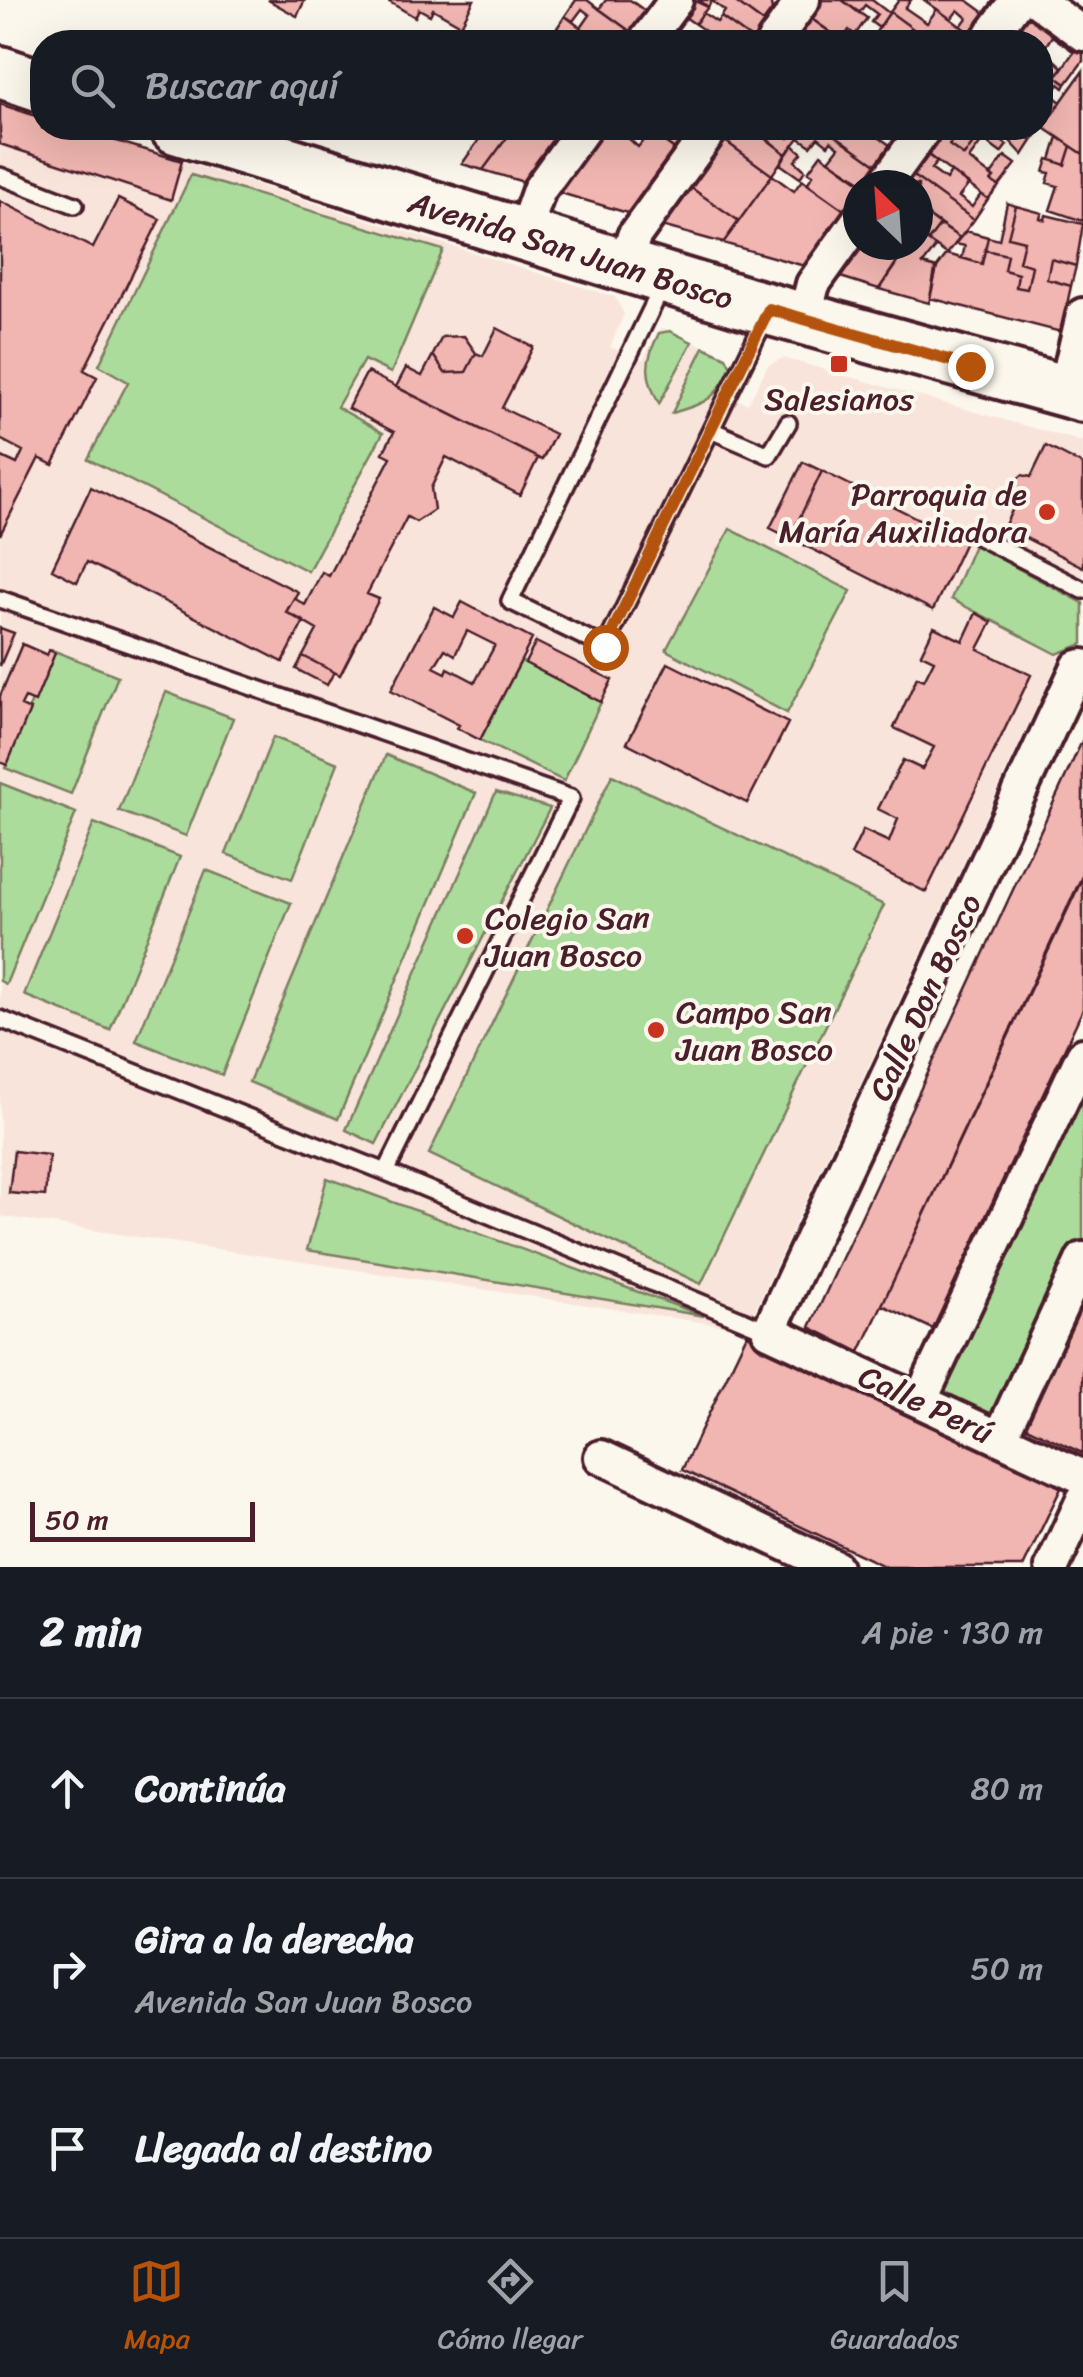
<!DOCTYPE html>
<html lang="es">
<head>
<meta charset="utf-8">
<style>
	body { margin:0; font-family:Sriracha,sans-serif; background:#242831; color:#f1f3f6 }
	.compass { position:absolute; left:843px; top:170px; width:90px; height:90px; border-radius:50%; background:#171b24; box-shadow:0 10px 40px #0002; rotate:335deg }
	.scale { position:absolute; left:30px; bottom:25px; width:225px; box-sizing:border-box; padding-left:10px; border:5px solid #4a1f2b; border-top:0; font-size:28px; line-height:35px; white-space:nowrap; color:#4a1f2b; -webkit-text-stroke:8px #fbf7ec; paint-order:stroke }
	.stop { position:absolute; width:30px; height:30px; margin:-22px; border:8px solid #b45309; border-radius:50%; background:#fff }
	.stop.end { background:#b45309; border-color:#fff; box-shadow:0 2px 10px #0008 }
	.list { margin:0; padding:0; list-style:none }
	h2 { display:flex; justify-content:space-between; align-items:center; height:130px; margin:0; padding:0 40px; font-size:42px }
	h2 small { font-size:32px; font-weight:400; color:#9ea1a6 }
	.list li { display:grid; grid-template-columns:65px 1fr auto; gap:30px; align-items:center; box-sizing:border-box; height:180px; padding:0 40px; border-top:2px solid #363941 }
	.list b { display:block; font-size:38px; white-space:nowrap }
	.list p { margin:0; font-size:32px; white-space:nowrap; color:#9ea1a6 }
	.list em { font-size:32px; font-style:normal; color:#9ea1a6 }
	.icon { flex:none; width:55px; height:55px; fill:none; stroke:currentColor; stroke-width:2; stroke-linecap:round; stroke-linejoin:round }
	.map { position:relative; flex:none; width:1083px; height:1567px; overflow:hidden }
	.search { position:absolute; background:#171b24; box-shadow:0 10px 40px #0002; left:30px; right:30px; top:30px; height:110px; display:flex; align-items:center; gap:25px; box-sizing:border-box; padding:0 35px; border-radius:40px; color:#9ea1a6; font-size:38px }
	.sheet { height:670px; background:#171b24 }
	nav { display:flex; justify-content:space-around; align-items:center; box-sizing:border-box; height:140px; border-top:2px solid #363941; background:#171b24; font-size:28px; color:#9ea1a6 }
	nav a { display:grid; justify-items:center; gap:5px }
	nav .on { color:#b45309 }
	.map>svg:first-child { display:block }
	.built { fill:#f8e4da }
	.green { fill:#acdc9b; stroke:#7b7e63; stroke-width:2.5 }
	.building { fill:#f1b6b1; stroke:#4a1f2b; stroke-width:2.5; fill-rule:evenodd }
	.lines { fill:none; stroke-linecap:round; stroke-linejoin:round }
	.lane-casing { stroke:#4a1f2b; stroke-width:22 }
	.street-casing { stroke:#4a1f2b; stroke-width:40 }
	.primary-casing { stroke:#4a1f2b; stroke-width:58 }
	.lane { stroke:#fbf7ec; stroke-width:15 }
	.street { stroke:#fbf7ec; stroke-width:32 }
	.primary { stroke:#fbf7ec; stroke-width:50 }
	.route { stroke:#b45309; stroke-width:12 }
	.poi-dot { fill:#c8321e; stroke:#fbf7ec; stroke-width:4 }
	.labels { text-anchor:middle; stroke-width:8; stroke-linejoin:round; paint-order:stroke }
	.street-label { font-size:32px; fill:#4a1f2b; stroke:#fbf7ec }
	.poi-label { font-size:32px; fill:#4a1f2b; stroke:#fbf7ec; text-anchor:start }
</style>
</head>
<body>
<div class="map">
<svg width="1083" height="1567" viewBox="0 0 1083 1567">
	<rect width="100%" height="100%" fill="#fbf7ec"/>
	<filter id="ink" filterUnits="userSpaceOnUse"><feTurbulence type="fractalNoise" baseFrequency=".01" numOctaves="2"/><feDisplacementMap in="SourceGraphic" scale="20" xChannelSelector="R" yChannelSelector="G"/><feConvolveMatrix kernelMatrix="1 2 1 2 8 2 1 2 1" color-interpolation-filters="sRGB"/></filter>
	<g filter="url(#ink)">
		<path class="built" d="M0 104 42 118V128H74L615 297 624 314 610 347 643 360 657 331 664 328 726 357 731 367 720 392 748 404 768 365 783 358 1083 442V647L1060 656 746 1329 0 1216Z"/>
		<path class="green" d="M191 175 443 250 391 373 364 360 337 407 383 433 308 571 88 459 128 382 99 365Z
			M670 331 692 342 659 404C644 375 645 361 659 333Z
			M704 347 726 357 731 367C715 401 707 402 672 413Z
			M730 529 851 591 787 713 666 650Z
			M974 545 1083 603V644L1057 654 951 599Z
			M52 650 118 676 71 794 5 768Z
			M521 661 601 702 564 781 480 740Z
			M166 692 233 718 186 836 119 811Z
			M273 737 338 763 292 879 226 854Z
			M386 755 476 793 338 1119 249 1082Z
			M612 775 884 905 701 1284 429 1154Z
			M0 783 76 813 6 984 0 981Z
			M496 792 550 808 376 1144 346 1130Z
			M94 823 180 857 110 1030 24 995Z
			M206 870 291 903 222 1075 136 1041Z
			M1083 1061V1259L1000 1438 920 1401Z
			M327 1178 704 1316 307 1250Z"/>
		<path class="building" d="M268 0H305L297 16Z
			M386 0H474L461 25 433 9 430 15 419 9 415 17Z
			M576 0H587L634 34 627 42H602L581 28 590 15 582 9 573 21 565 16Z
			M606 0H630L648 13 634 34 599 9Z
			M693 0 708 7 695 24 682 15Z
			M699 0H733L768 26 756 42 721 17 725 11 712 1 708 7Z
			M770 0 772 10 763 22 734 1Z
			M821 0H842L867 18 855 35 849 30 842 40 809 17Z
			M842 0H872L889 13 879 28 871 22 877 14 865 5 859 13Z
			M899 0H911L905 8 927 23 937 9 974 36 970 42H931L890 12Z
			M924 0H967L989 16 974 36 961 26 967 18 958 10 951 19Z
			M1026 11 1077 47 1073 51 1052 36 1043 50 1062 67 1056 77 1040 66V42H1009L1005 40Z
			M890 12 931 42H903L893 35 885 42 874 35Z
			M703 13 717 22 721 17 756 42H721L695 24Z
			M565 16 581 28 602 42H577L557 28Z
			M809 17 838 38 835 42H800L793 38Z
			M1077 47 1083 52V61L1066 84 1056 77Z
			M1040 65 1066 84 1064 88 1059 84 1052 95 1061 102 1051 116 1040 108Z
			M1083 71V154L1043 127Z
			M0 104 42 118V128H74L182 161 171 200 0 144Z
			M1042 110 1051 116 1032 141 1014 128H1040Z
			M487 128H514L483 170 462 164Z
			M514 128H546L560 138 527 183 483 170Z
			M601 128H634L627 137 638 147 651 131 677 151 631 214 554 191Z
			M646 128H689L692 130 677 151Z
			M729 128H752L786 154 772 175 721 138Z
			M762 128H775L789 138 793 133 799 138 786 154 758 132Z
			M806 128H825L880 167 867 185 829 160 839 147 831 141 828 145 818 137 811 146 799 138Z
			M825 128H866L894 148 880 167Z
			M941 128H961L949 145 964 156 978 136 983 140 969 159 994 178 991 181 999 186 988 199 924 152Z
			M961 128 978 136 964 156 949 145Z
			M984 128H996L991 134 1007 145 1001 153 978 136Z
			M1018 131 1032 141 1023 155 1010 141Z
			M1058 137 1071 146 1065 165 1051 160Z
			M721 138 772 175 739 221 687 185Z
			M793 145 802 153 795 161 805 170 800 178 780 164Z
			M1071 146 1083 154V221L1050 210 1058 186 1047 183 1050 173 1044 172 1048 159 1065 165Z
			M924 152 937 162 931 169 946 180 951 172 969 184 959 197 972 207 981 194 988 199 974 220 908 172Z
			M821 154 864 185H858V197L847 212 807 184 813 175 808 172Z
			M1005 156 1016 164 999 186 991 181 994 178 991 175Z
			M908 172 974 220 960 238 918 209V185H899Z
			M772 175 794 191 802 180 847 212 808 267 723 243Z
			M687 185 739 221 723 243 658 225Z
			M118 199 160 219 84 370 97 377 53 465 39 458 0 535V461L2 457 17 464 23 451 0 439V201L93 248Z
			M1007 203 1016 206 1008 237 1024 241 1019 262 1032 266 1027 289 1016 287 1018 274 1004 270 1007 255 985 250 988 237 999 240Z
			M1016 206 1042 213 1040 218 1045 220 1046 215 1083 224 1076 266 1051 259 1047 279 1071 286 1061 332 930 298 935 270 947 254 982 264 985 250 1007 255 1004 270 1018 274 1016 287 1027 289 1032 266 1019 262 1024 241 1008 237Z
			M922 211 940 225 928 241 918 234V217Z
			M940 225 960 238 947 254 928 241Z
			M966 231 988 237 982 264 962 258 965 246 955 244Z
			M918 234 936 247 923 264 937 268 929 303 879 289 909 245H918Z
			M858 245H885L881 250 900 257 879 289 834 275Z
			M1051 259 1076 266 1071 286 1047 279Z
			M497 328 533 347 502 408 555 434 542 460 396 387 406 368 422 376 433 355 445 373 466 372 476 353 483 356Z
			M464 336 476 353 466 372 445 373 433 355 442 337Z
			M367 372 538 458 520 495 446 457 431 488 434 510 416 522 407 517 367 594 379 599 340 675 303 656 317 630 286 612 294 598 305 605 322 572 329 576 391 457 383 453 394 432 348 408Z
			M1046 446 1083 465V567L1004 527 1019 496 1014 490 1015 481 1022 475 1031 477Z
			M803 462 822 471 790 538 770 528Z
			M822 471 965 542 933 610 790 538Z
			M91 487 298 592 286 612 304 621 283 662 87 562 77 582 52 569Z
			M462 602 532 639 480 740 457 728 459 725 391 690 434 607 454 617ZM467 631 495 645 475 682 448 668 446 673 434 667 445 649 455 655Z
			M976 613 992 622 978 649 1031 675 926 892 851 855 863 830 889 842 898 819 878 809 903 760 922 769 934 747 894 728 917 677 924 680 934 660 921 654 934 627 963 641Z
			M0 628 14 633 0 666Z
			M536 642 612 680 601 702 525 663Z
			M22 644 47 655 49 650 55 653 35 702 25 698 21 706 30 710 7 765 0 762V696Z
			M303 656 334 672 327 685 296 669Z
			M668 663 788 723 747 803 627 743Z
			M1083 739V874L860 1352 810 1327Z
			M1083 877V1009L933 1329 882 1305Z
			M14 1151 49 1155 45 1196 9 1193Z
			M1083 1289V1450L1082 1453 1020 1424Z
			M747 1334 1063 1484 1023 1567H886L682 1470Z"/>
		<g class="lines">
			<defs>
				<path id="lane" d="M0 176 75 205
					M664 283 510 601 605 647 766 317
					M711 430 769 455 788 423
					M979 537 1083 590
					M0 599 571 798 386 1172 769 1331
					M0 1019 386 1172"/>
				<path id="street" d="M1036 0 1083 34
					M645 42 676 0
					M773 42 803 0
					M986 42 1017 0
					M884 185 925 128
					M523 236 539 190 584 128
					M625 266 634 236 712 128
					M804 319 813 284 858 221
					M1065 392 1083 315
					M1083 666 1078 667 769 1331 1083 1477
					M920 1401 1083 1055
					M1000 1438 1083 1259
					M601 1457 835 1567
					M1052 1567 1083 1500"/>
				<path id="primary" d="M0 72 42 86
					M176 128 743 302 1083 396"/>
			</defs>
			<use href="#lane" class="lane-casing"/>
			<use href="#street" class="street-casing"/>
			<use href="#primary" class="primary-casing"/>
			<use href="#lane" class="lane"/>
			<use href="#street" class="street"/>
			<use href="#primary" class="primary"/>
		</g>
	</g>
	<g class="lines" filter="url(#ink)">
		<path class="route" d="M605 647 769 309 970 366"/>
	</g>
	<g class="poi-dot">
		<rect x="829" y="354" width="20" height="20" rx="5"/>
		<circle cx="1047" cy="512" r="10"/>
		<circle cx="465" cy="936" r="10"/>
		<circle cx="656" cy="1030" r="10"/>
	</g>
	<g class="labels">
		<g class="street-label">
			<text transform="translate(571 250) rotate(17)" y="11">Avenida San Juan Bosco</text>
			<text transform="translate(925 997) rotate(-65)" y="11">Calle Don Bosco</text>
			<text transform="translate(926 1404) rotate(25)" y="11">Calle Perú</text>
		</g>
		<g class="poi-label">
			<text x="839" y="410" text-anchor="middle">Salesianos</text>
			<text x="1027" y="505" text-anchor="end">Parroquia de<tspan x="1027" dy="37">María Auxiliadora</tspan></text>
			<text x="485" y="929">Colegio San<tspan x="485" dy="37">Juan Bosco</tspan></text>
			<text x="676" y="1023">Campo San<tspan x="676" dy="37">Juan Bosco</tspan></text>
		</g>
	</g>
</svg>
<svg class="compass" viewBox="-18 -18 36 36"><path d="M0-13l5 13h-10z" fill="#e53935"/><path d="M0 13l5-13h-10z" fill="#9ea1a6"/></svg>
<div class="scale">50 m</div>
<div class="stop" style="left:605px;top:647px"></div>
<div class="stop end" style="left:970px;top:366px"></div>
<div class="search"><svg class="icon" aria-label="search" viewBox="0 0 24 24"><circle cx="10" cy="10" r="6"/><path d="M15 15l6 6"/></svg>Buscar aquí</div>
</div>
<section class="sheet">
<h2>2 min<small>A pie · 130 m</small></h2>
<ul class="list">
<li><svg class="icon" aria-label="ahead" viewBox="0 0 24 24"><path d="M12 20V5M6 11l6-6 6 6"/></svg><div><b>Continúa</b></div><em>80 m</em></li>
<li><svg class="icon" aria-label="right" viewBox="0 0 24 24"><path d="M7 20v-9h11M14 6l5 5-5 5"/></svg><div><b>Gira a la derecha</b><p>Avenida San Juan Bosco</p></div><em>50 m</em></li>
<li><svg class="icon" aria-label="arrive" viewBox="0 0 24 24"><path d="M6 21V4h12l-3 4 3 4H6"/></svg><div><b>Llegada al destino</b></div></li>
</ul>
</section>
<nav>
<a class="on"><svg class="icon" aria-label="map" viewBox="0 0 24 24"><path d="M3 6l6-2 6 2 6-2v14l-6 2-6-2-6 2zM9 4v14M15 6v14"/></svg>Mapa</a>
<a><svg class="icon" aria-label="directions" viewBox="0 0 24 24"><path d="M12 3l9 9-9 9-9-9zM9 14v-3h6M13 9l2 2-2 2"/></svg>Cómo llegar</a>
<a><svg class="icon" aria-label="saved" viewBox="0 0 24 24"><path d="M7 4h10v16l-5-4-5 4z"/></svg>Guardados</a>
</nav>
</body>
</html>
